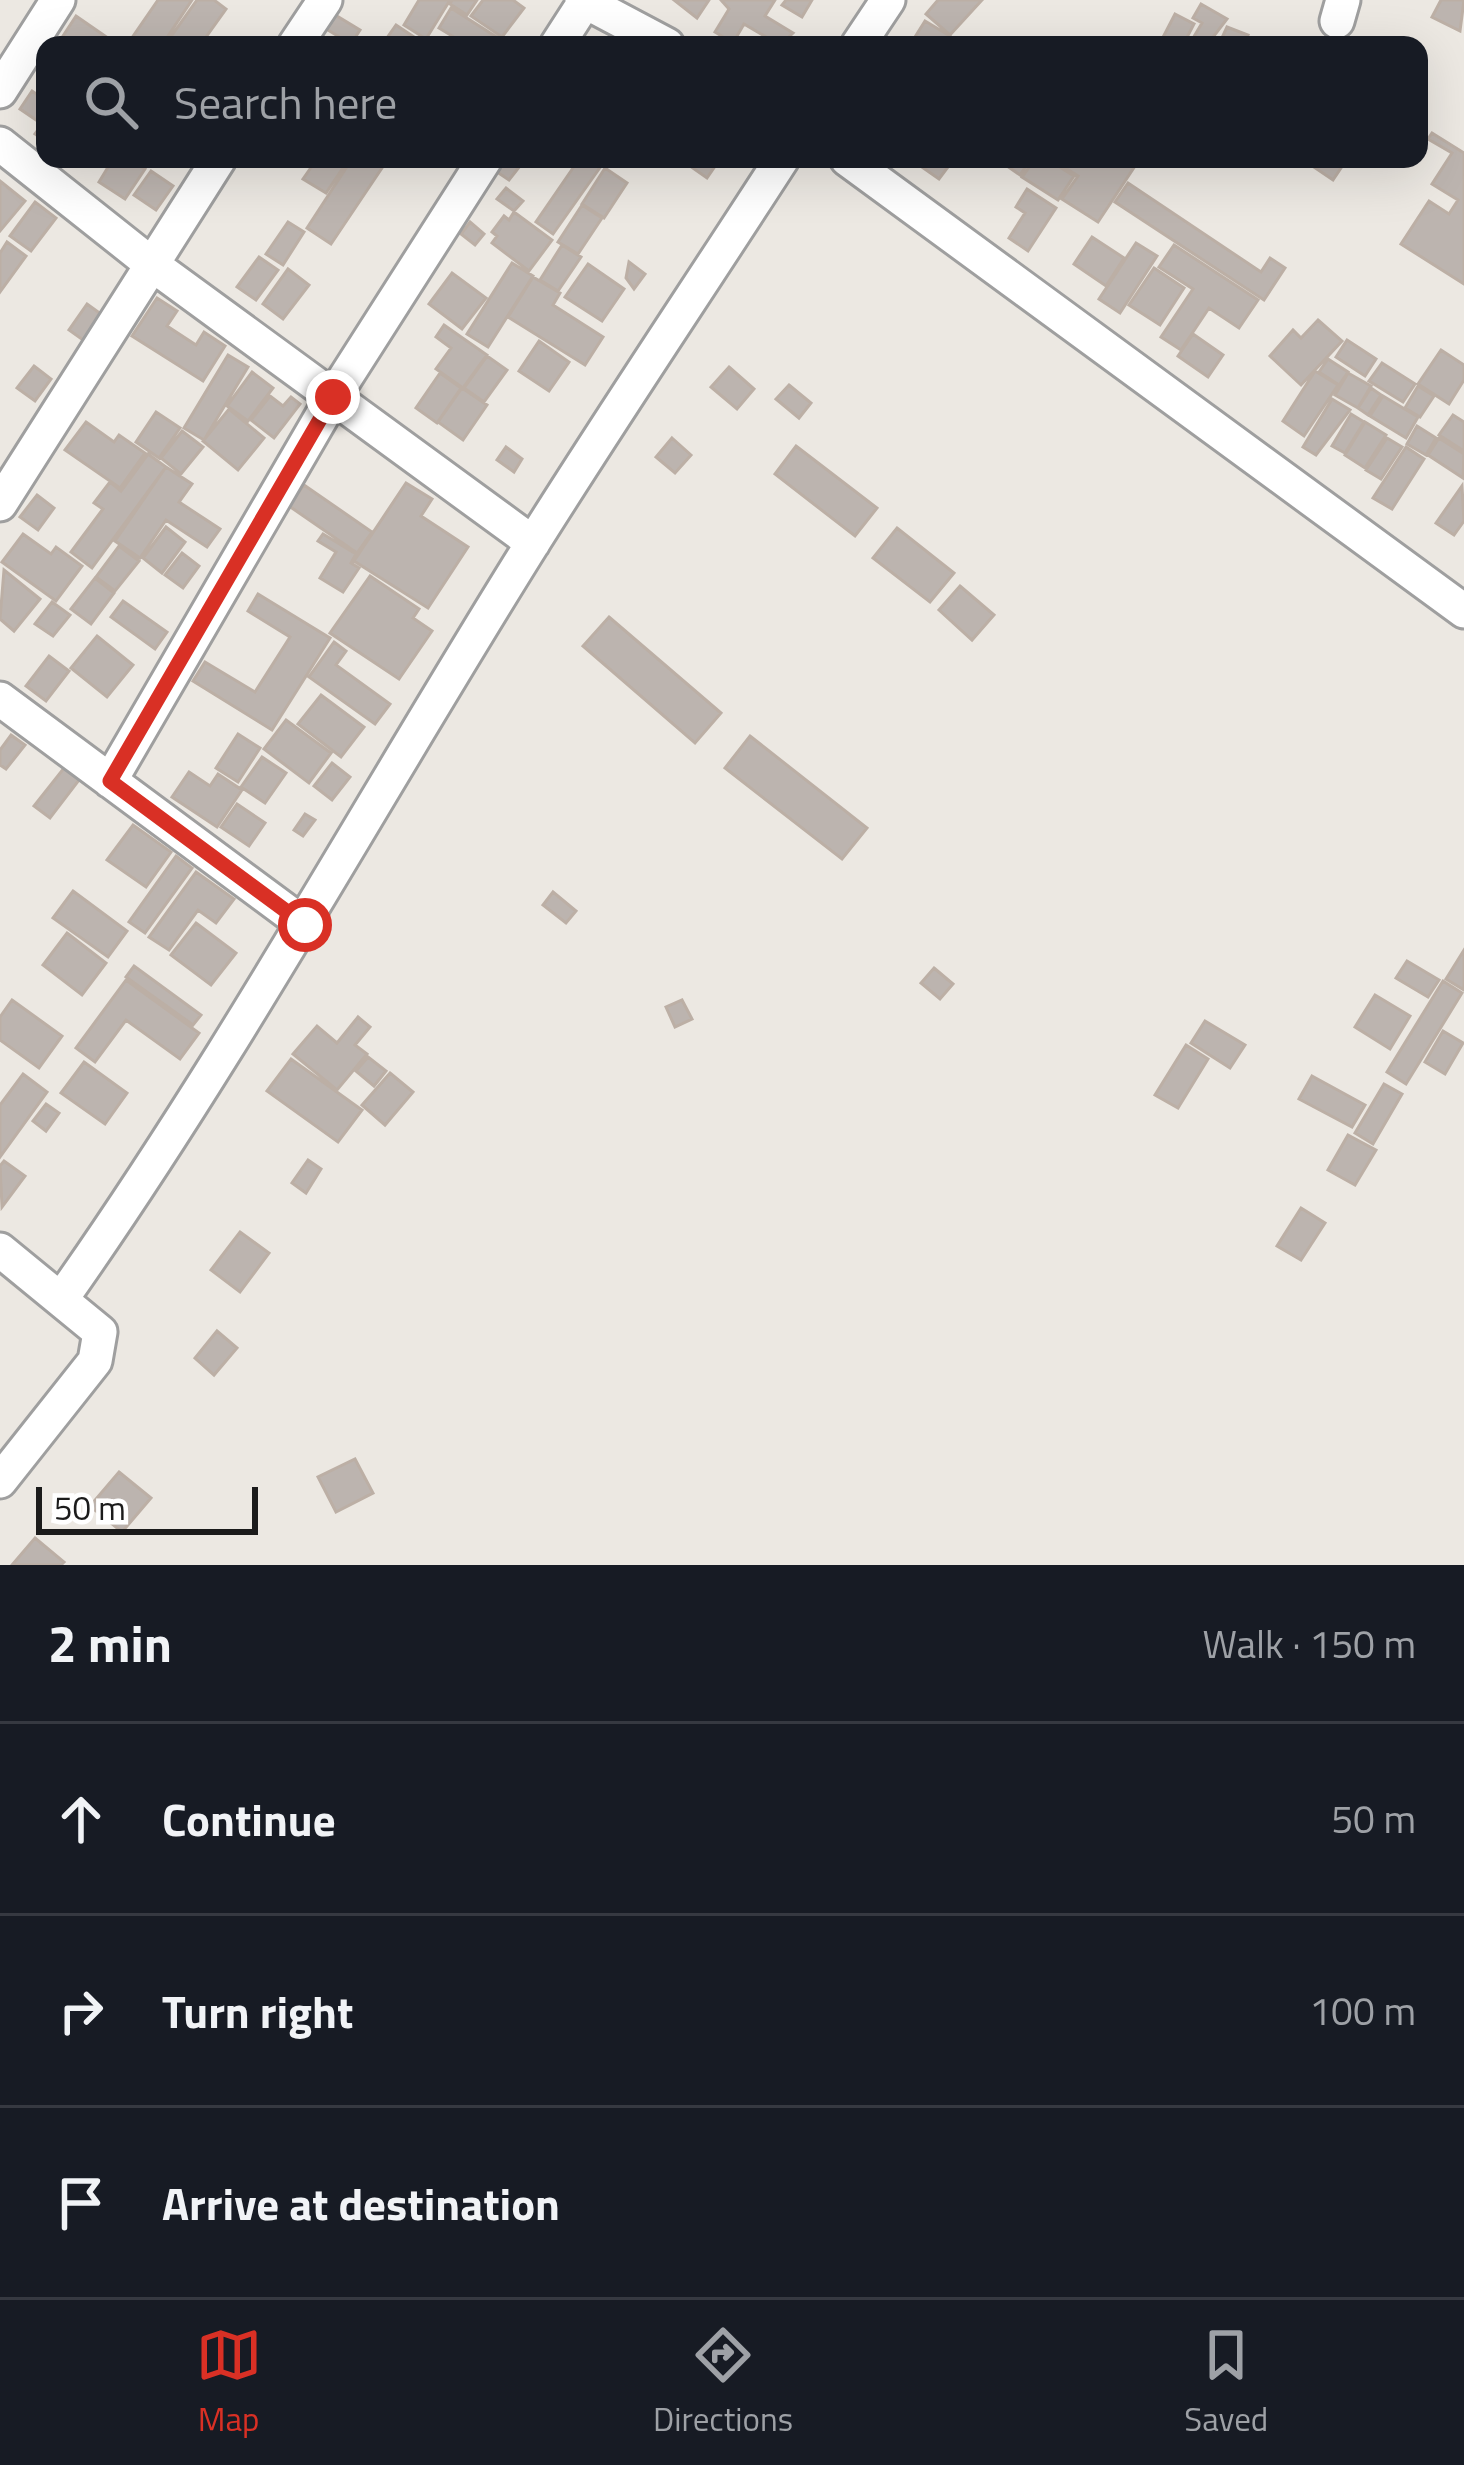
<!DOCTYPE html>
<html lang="en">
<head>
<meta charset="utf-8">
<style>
	body { margin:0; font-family:"Titillium Web",sans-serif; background:#20242c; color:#f1f3f6 }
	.scale { position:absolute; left:36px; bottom:30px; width:222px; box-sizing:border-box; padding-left:12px; border:6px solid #1b1b1b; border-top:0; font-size:33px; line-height:42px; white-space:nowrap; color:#1b1b1b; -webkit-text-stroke:9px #fff; paint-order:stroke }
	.stop { position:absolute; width:36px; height:36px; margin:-27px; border:9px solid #d93025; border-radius:50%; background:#fff }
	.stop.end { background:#d93025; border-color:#fff; box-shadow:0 3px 12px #0008 }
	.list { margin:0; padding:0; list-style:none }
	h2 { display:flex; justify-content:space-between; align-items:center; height:156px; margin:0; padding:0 48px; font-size:51px }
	h2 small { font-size:39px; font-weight:400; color:#9ea1a6 }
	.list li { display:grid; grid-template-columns:78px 1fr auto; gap:36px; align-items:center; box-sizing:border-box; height:192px; padding:0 48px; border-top:3px solid #363941 }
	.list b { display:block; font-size:45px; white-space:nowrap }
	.list em { font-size:39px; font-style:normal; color:#9ea1a6 }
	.icon { flex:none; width:66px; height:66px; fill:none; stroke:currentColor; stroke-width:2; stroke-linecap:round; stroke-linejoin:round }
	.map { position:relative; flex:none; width:1464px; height:1565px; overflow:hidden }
	.search { position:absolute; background:#171b24; box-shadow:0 12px 48px #0002; left:36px; right:36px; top:36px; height:132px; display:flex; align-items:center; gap:30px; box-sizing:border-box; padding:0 42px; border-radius:24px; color:#9ea1a6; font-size:45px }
	.sheet { height:732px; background:#171b24 }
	nav { display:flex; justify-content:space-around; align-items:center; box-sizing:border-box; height:168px; border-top:3px solid #363941; background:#171b24; font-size:33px; color:#9ea1a6 }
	nav a { display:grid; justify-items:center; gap:6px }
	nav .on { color:#d93025 }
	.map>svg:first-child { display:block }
	.building { fill:#bcb4af; stroke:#bcafa5; stroke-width:3 }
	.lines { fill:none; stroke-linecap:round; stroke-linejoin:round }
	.street-casing { stroke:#9f9f9f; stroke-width:39 }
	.street { stroke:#fff; stroke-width:33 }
	.route { stroke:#d93025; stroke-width:15 }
</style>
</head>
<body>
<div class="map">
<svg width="1464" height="1565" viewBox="0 0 1464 1565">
	<rect width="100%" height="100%" fill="#ece8e2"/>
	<path class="building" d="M158 0H192L162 45H127Z
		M197 0H214L226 9 201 44 165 45Z
		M419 0H450L426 39 404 25Z
		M452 0H477L467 15 450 4Z
		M483 0H513L524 8 502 37 471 16Z
		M674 0H709L697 18Z
		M721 0H775L765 16 793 33 780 45 744 24 733 43 715 32 729 9Z
		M786 0H812L802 17 782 5Z
		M938 0H982L950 35 926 14Z
		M1441 0H1464L1460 31 1432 17Z
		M1201 4 1227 19 1207 45H1189L1202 23 1193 18Z
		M451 8 509 45H467L439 28Z
		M332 13 360 30 351 44 323 27Z
		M1175 14 1194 24 1183 45H1159Z
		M76 16 118 45H73L63 36Z
		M925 21 950 36 945 45H910Z
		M396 25 423 43 421 45H382Z
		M1227 27 1248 35 1243 45 1221 40Z
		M32 91 45 100V141L35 134 42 124 20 109Z
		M1432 133 1464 153V284L1401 244 1429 201 1449 214 1458 200 1432 184 1452 153 1428 139Z
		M113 159H129L145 169 125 199 99 182Z
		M317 159H349L326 193 303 179Z
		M352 159H388L331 244 307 228Z
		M507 159 520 166 509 180 497 172Z
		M560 159H606L553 234 536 222 573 168Z
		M680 159H720L707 178Z
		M927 159H954L939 179 922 167Z
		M997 159H1031L1020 175Z
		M1035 159H1047L1074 176 1058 200 1022 177Z
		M1051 159H1130L1137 163 1098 222 1062 199 1078 176Z
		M1302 159H1347L1333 180Z
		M605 168 627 183 604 218 582 204Z
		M151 171 173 186 156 210 134 195Z
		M0 181 25 201 0 231Z
		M1128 183 1261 272 1270 258 1285 268 1264 300 1115 202Z
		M506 188 523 201 514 211 497 199Z
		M1027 189 1056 208 1028 251 1009 238 1025 213 1016 207Z
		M35 202 56 218 31 251 10 236Z
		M582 205 602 218 578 254 558 242Z
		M514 212 552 240 529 271 492 243 497 236 492 232 504 216 509 220Z
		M288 222 304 232 283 265 266 254Z
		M470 222 484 234 475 245 461 234Z
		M1092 237 1124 258 1106 286 1074 264Z
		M7 242 26 256 0 292V253Z
		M1136 243 1157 256 1120 313 1099 299Z
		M562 245 581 257 558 291 540 280Z
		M1174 245 1258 300 1239 328 1209 308 1181 350 1161 337 1193 289 1159 267Z
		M259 257 278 270 256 300 237 287Z
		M629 262 645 274 634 289 626 278Z
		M512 263 533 276 488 347 467 334Z
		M588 264 624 289 602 321 565 297Z
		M1154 268 1184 288 1160 325 1129 305Z
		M288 269 309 285 283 319 263 304Z
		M452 273 486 298 462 329 429 304Z
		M533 277 560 293 553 305 603 337 585 365 508 317Z
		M157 298 177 311 167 326 196 345 204 332 225 346 203 381 132 336Z
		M87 304 101 314 83 340 69 330Z
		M1318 320 1342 341 1301 385 1270 356 1293 330 1301 338Z
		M444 325 487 355 463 388 436 369 451 348 436 337Z
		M1193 334 1223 355 1208 377 1178 356Z
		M1347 340 1376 359 1365 376 1336 357Z
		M539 341 569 362 549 391 519 371Z
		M1441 350 1464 365V380L1449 404 1418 384Z
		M228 355 248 367 204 440 184 428Z
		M487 356 507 370 484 402 464 388Z
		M1328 359 1348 372 1339 385 1319 372Z
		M1382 363 1415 384 1403 402 1369 381Z
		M34 366 51 379 35 401 17 388Z
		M729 367 754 389 737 409 711 387Z
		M1315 371 1338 385 1304 436 1283 421Z
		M252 372 273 388 248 421 227 406Z
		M440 373 461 388 437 423 416 408Z
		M1348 373 1371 386 1358 408 1335 395Z
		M789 385 811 403 799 418 776 399Z
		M1418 386 1434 396 1420 417 1405 408Z
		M462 388 487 405 463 440 438 422Z
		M1371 388 1381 395 1368 415 1358 408Z
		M270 396 283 406 291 397 300 404 274 438 251 420Z
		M1383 396 1418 417 1406 438 1370 416Z
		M1332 399 1350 410 1316 455 1303 447Z
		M229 409 264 438 238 470 203 441Z
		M156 412 180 428 159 458 136 442Z
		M1351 414 1364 422 1345 453 1332 446Z
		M1453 415 1464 422V451L1439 435Z
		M86 422 114 442 119 435 145 453 120 488 65 450Z
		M1365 422 1386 435 1365 468 1345 455Z
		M1417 426 1436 438 1426 455 1407 444Z
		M182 431 203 447 181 474 161 458Z
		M672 438 691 455 675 473 656 457Z
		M1387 438 1402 447 1381 479 1366 470Z
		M1439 438 1464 454 1463 478 1428 455Z
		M796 446 877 508 855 536 775 474Z
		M506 447 522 459 514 472 497 460Z
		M1406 447 1424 459 1392 509 1373 498Z
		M148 454 166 467 92 568 71 552 103 509 94 503 110 482 121 491Z
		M166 467 192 484 179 502 220 529 207 547 166 520 140 558 115 541Z
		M406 483 432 499 421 516 468 547 428 608 354 561Z
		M304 485 372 532 357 553 289 506Z
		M1462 486 1464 521 1454 535 1436 523Z
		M37 495 54 508 38 530 20 517Z
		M166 527 185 542 162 573 143 558Z
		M897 528 954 573 930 602 873 558Z
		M23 534 51 554 56 547 82 566 56 601 2 562Z
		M323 534 356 554 351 563 359 568 343 592 320 578 336 552 318 541Z
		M119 546 139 561 115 591 96 577Z
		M182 553 199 566 183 588 165 575Z
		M4 570 40 599 14 631 0 619Z
		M370 576 419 609 413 618 432 631 399 679 330 633Z
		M95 578 114 593 91 624 71 609Z
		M960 586 994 615 972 640 939 610Z
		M258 594 330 638 272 730 193 681 205 662 255 692 290 637 248 611Z
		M123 601 167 632 155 649 111 617Z
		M52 602 70 615 53 636 35 624Z
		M609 617 721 713 695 743 583 646Z
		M97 636 133 665 107 697 71 668Z
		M334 642 346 651 336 665 390 704 375 724 309 677Z
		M49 656 69 671 46 701 26 686Z
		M321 695 364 727 341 757 298 724Z
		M286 720 331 753 309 783 264 749Z
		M238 734 260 748 238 782 216 768Z
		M11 735 25 745 6 769 0 765V750Z
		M750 736 867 828 842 859 725 768Z
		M262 757 286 773 265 803 241 787Z
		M332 763 350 777 332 800 314 786Z
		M64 768 79 780 50 818 34 806Z
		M189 772 210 786 218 774 242 790 217 827 172 797Z
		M237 804 265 823 249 846 221 827Z
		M305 814 315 820 303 836 294 830Z
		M133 825 171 852 146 887 107 860Z
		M176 856 192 868 145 933 129 922Z
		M196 872 234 899 216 923 198 910 169 950 149 937Z
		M73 891 127 931 108 957 53 918Z
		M553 892 576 911 566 923 543 905Z
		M196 923 236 953 211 985 171 955Z
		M67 933 106 963 82 995 43 965Z
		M1464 950V990L1446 979Z
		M1407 961 1439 980 1428 997 1396 978Z
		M134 966 201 1015 193 1025 126 977Z
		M934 968 953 984 940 999 921 983Z
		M126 980 199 1033 180 1059 126 1020 95 1062 76 1048Z
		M1443 981 1462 993 1406 1084 1387 1072Z
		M1375 995 1410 1016 1390 1049 1355 1027Z
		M12 1000 62 1036 39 1068 0 1040V1017Z
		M682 1000 692 1019 675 1027 666 1007Z
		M358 1017 370 1027 355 1045 367 1054 337 1090 293 1054 317 1026 337 1043Z
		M1205 1021 1245 1045 1230 1068 1191 1043Z
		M1443 1031 1463 1043 1445 1074 1425 1062Z
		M1186 1045 1208 1059 1178 1108 1155 1095Z
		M368 1057 386 1071 374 1086 356 1071Z
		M291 1059 362 1110 338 1142 267 1091Z
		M84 1062 127 1093 105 1124 61 1093Z
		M390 1073 413 1092 385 1125 362 1105Z
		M23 1074 47 1092 0 1157V1105Z
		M1312 1076 1365 1105 1352 1127 1299 1099Z
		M1384 1084 1402 1094 1373 1144 1355 1133Z
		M46 1104 59 1113 46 1131 33 1121Z
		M1348 1135 1376 1150 1355 1185 1328 1170Z
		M308 1160 321 1169 306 1193 292 1183Z
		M4 1161 25 1176 2 1207 0 1166Z
		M1301 1208 1325 1223 1301 1260 1277 1246Z
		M240 1232 269 1253 240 1292 211 1270Z
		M217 1331 237 1348 214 1375 195 1358Z
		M355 1459 373 1493 336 1512 318 1477Z
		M119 1472 151 1498 122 1532 90 1506Z
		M35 1538 64 1562 61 1565H12Z"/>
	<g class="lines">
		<defs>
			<path id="street" d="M582 0 667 45
				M1337 21 1343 0
				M295 45 325 0
				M557 45 586 0
				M858 45 888 0
				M0 91 58 0
				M0 144 150 263 533 543
				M847 159 1464 611
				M0 504 219 159
				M0 699 305 925
				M110 781 333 397 485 159
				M0 1250 100 1332 95 1361 0 1481
				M62 1298C234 1054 376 793 534 541 615 412 700 286 782 159"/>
		</defs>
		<use href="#street" class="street-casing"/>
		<use href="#street" class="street"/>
	</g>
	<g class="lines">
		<path class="route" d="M305 925 110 781 333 397"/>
	</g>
</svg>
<div class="scale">50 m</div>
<div class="stop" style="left:305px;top:925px"></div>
<div class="stop end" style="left:333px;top:397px"></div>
<div class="search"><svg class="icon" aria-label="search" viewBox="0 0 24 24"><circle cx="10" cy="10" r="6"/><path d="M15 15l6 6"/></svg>Search here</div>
</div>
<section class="sheet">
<h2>2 min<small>Walk · 150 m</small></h2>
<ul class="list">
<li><svg class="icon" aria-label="ahead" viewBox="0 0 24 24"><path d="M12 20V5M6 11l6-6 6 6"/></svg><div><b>Continue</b></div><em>50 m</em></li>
<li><svg class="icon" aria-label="right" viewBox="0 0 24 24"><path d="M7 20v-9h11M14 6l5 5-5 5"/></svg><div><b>Turn right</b></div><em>100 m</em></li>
<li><svg class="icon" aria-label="arrive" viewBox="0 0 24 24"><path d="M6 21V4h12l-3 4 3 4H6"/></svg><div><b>Arrive at destination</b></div></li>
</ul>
</section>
<nav>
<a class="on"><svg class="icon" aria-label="map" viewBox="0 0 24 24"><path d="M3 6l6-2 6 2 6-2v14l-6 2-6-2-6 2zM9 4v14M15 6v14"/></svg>Map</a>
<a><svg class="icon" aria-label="directions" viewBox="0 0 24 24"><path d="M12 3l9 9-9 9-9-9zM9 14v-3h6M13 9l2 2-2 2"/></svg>Directions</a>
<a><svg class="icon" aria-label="saved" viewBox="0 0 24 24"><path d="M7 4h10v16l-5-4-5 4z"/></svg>Saved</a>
</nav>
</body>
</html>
